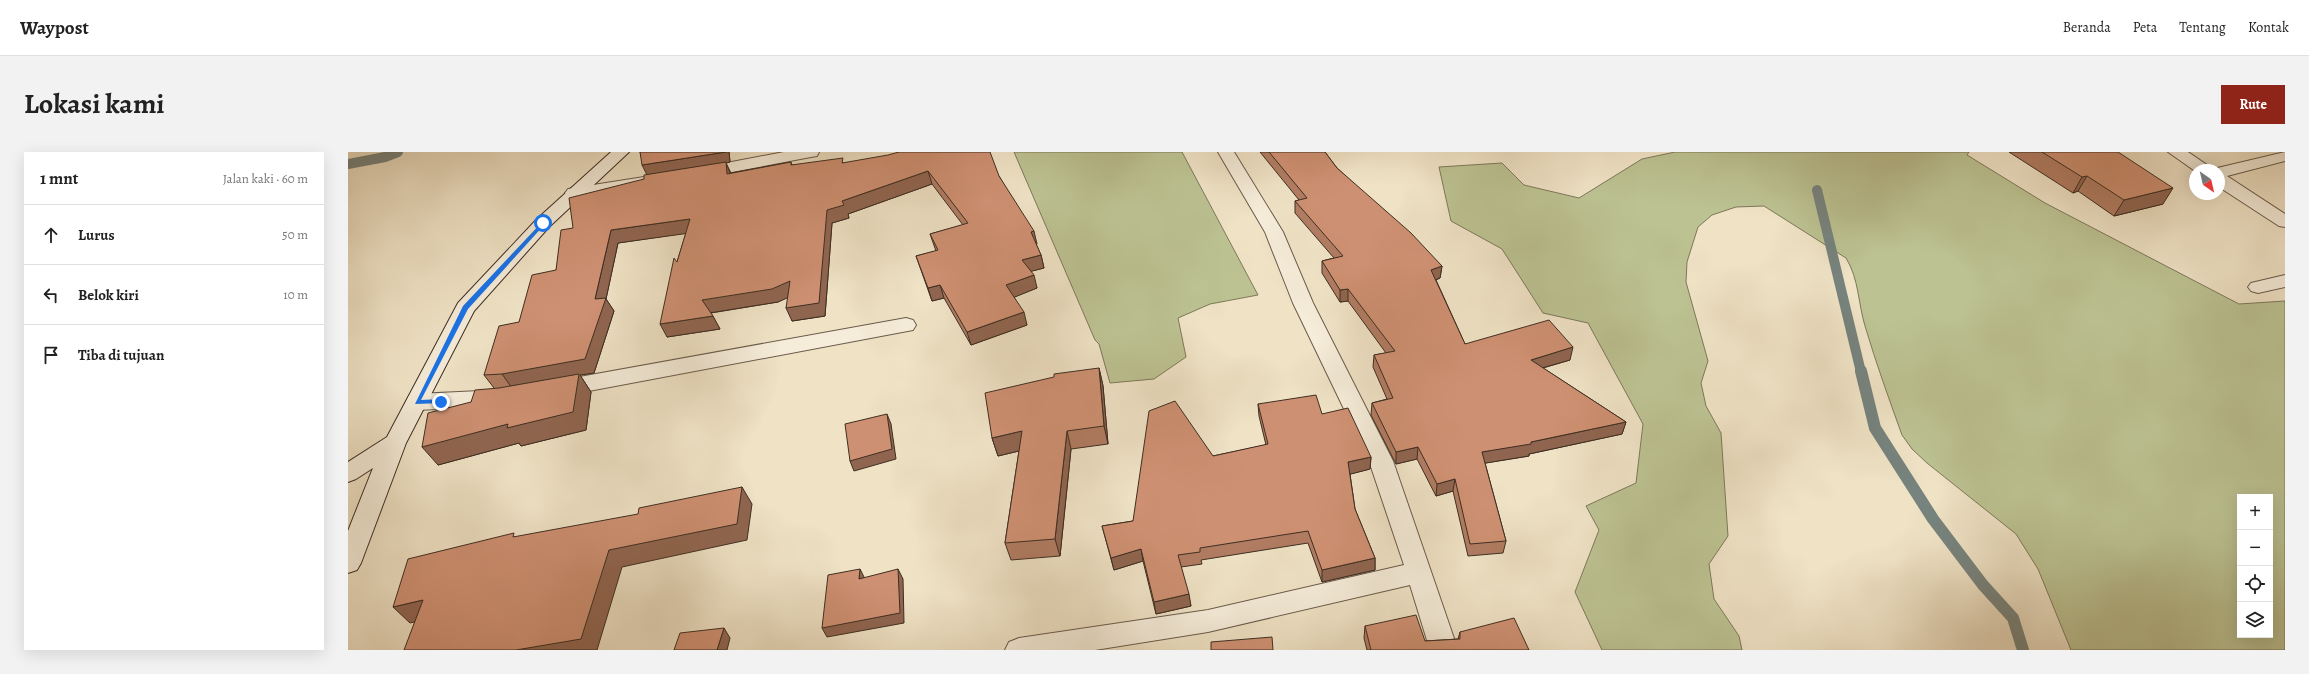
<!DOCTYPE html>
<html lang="id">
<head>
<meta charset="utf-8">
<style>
	body { margin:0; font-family:Alegreya,serif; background:#f2f2f2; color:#222 }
	.controls { position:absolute; right:12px; bottom:12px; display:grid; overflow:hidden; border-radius:0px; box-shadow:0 4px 16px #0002 }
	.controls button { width:36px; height:36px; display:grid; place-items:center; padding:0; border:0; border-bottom:1px solid #e0e0e0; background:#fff; color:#222; font:20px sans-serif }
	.compass { position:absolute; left:1841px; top:12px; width:36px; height:36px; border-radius:50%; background:#fff; box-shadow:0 4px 16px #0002; rotate:146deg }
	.stop { position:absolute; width:12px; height:12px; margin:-9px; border:3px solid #1a73e8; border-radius:50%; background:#fff }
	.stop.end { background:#1a73e8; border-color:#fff; box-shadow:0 1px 4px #0008 }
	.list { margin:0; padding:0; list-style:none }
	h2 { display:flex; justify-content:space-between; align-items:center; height:52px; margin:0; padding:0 16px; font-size:17px }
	h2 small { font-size:13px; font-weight:400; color:#767676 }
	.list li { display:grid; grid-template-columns:26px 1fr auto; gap:12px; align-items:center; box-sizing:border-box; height:60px; padding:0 16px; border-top:1px solid #e0e0e0 }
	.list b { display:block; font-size:15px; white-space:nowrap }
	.list em { font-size:13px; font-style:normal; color:#767676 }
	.icon { flex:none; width:22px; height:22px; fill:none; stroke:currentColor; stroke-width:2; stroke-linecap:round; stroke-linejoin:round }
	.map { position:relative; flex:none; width:1937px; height:498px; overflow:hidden; border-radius:0px }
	header { display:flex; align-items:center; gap:24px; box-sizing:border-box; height:56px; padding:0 20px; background:#fff; border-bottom:1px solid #e0e0e0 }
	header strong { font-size:19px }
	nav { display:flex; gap:22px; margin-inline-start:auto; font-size:14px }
	.intro { display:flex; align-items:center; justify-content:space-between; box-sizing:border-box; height:96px; padding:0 24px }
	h1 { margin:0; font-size:28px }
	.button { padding:10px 18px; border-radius:0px; background:#8f2418; color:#fff; font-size:14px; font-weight:700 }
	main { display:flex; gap:24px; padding:0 24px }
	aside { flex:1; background:#fff; border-radius:0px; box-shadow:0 4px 16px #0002 }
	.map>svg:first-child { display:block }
	.green { fill:#bcc292; stroke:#7d785a; fill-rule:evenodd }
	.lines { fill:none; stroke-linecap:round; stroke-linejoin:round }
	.stream-far1 { stroke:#76837e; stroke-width:10 }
	.stream { stroke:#76837e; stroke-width:12 }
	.lane-casing { stroke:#6a5b4b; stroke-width:2 }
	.street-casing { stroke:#6a5b4b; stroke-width:2 }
	.secondary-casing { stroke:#3e2e22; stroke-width:2 }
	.lane { fill:#f5ecd9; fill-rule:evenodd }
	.street { fill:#f5ecd9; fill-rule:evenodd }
	.secondary { fill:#f5ecd9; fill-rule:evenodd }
	.wall { fill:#b17c62; stroke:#3e2e22 }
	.shaded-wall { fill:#906550; stroke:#3e2e22 }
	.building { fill:#ce9072; stroke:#3e2e22 }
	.route { fill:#1a73e8 }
</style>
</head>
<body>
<header>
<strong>Waypost</strong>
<nav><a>Beranda</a><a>Peta</a><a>Tentang</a><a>Kontak</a></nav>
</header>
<div class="intro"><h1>Lokasi kami</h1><a class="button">Rute</a></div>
<main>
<aside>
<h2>1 mnt<small>Jalan kaki · 60 m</small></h2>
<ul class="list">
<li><svg class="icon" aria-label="ahead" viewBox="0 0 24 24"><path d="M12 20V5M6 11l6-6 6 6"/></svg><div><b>Lurus</b></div><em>50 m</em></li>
<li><svg class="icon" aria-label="left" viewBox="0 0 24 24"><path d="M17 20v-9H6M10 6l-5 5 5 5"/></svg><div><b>Belok kiri</b></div><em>10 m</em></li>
<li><svg class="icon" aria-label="arrive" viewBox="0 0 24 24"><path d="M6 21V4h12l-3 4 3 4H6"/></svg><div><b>Tiba di tujuan</b></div></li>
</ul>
</aside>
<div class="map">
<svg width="1937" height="498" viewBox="0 0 1937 498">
	<rect width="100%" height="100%" fill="#efe2c5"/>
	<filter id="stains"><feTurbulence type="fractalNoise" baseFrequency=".005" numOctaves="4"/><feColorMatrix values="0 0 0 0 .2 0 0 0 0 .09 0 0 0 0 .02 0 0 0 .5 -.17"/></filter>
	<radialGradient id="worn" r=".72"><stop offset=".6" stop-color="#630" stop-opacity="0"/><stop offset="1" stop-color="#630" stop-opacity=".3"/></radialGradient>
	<path class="green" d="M666 0H834L910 143 862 152 830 166 838 205 806 227 762 231 751 192 747 188Z
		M1327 0H1621L1619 3 1697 51 1891 152 1937 149V498H1723L1690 417 1668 382 1579 311 1564 297 1554 283C1541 247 1528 211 1517 174 1510 151 1511 127 1498 106L1416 54 1388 55 1364 63 1350 75 1339 110 1338 130 1360 209 1353 231 1358 254 1373 281 1380 384 1361 412 1366 447 1391 484 1394 498H1254L1227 440 1251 378 1238 354 1288 331 1295 272 1240 171 1195 161 1154 97 1103 69 1091 15 1154 11 1176 33 1231 46 1294 7ZM1892 345H1922V483H1892Z"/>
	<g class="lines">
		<path class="stream-far1" d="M0 12 37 5 50 0
			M1469 38 1513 220"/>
		<path class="stream" d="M1513 219 1527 276 1585 367 1635 433 1665 466 1675 498"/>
		<defs>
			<path id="lane" d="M1937 123V135L1910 141 1903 139 1900 135 1903 131Z"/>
			<path id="street" d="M436 0H471L469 4 463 5 352 26 346 25 343 21 346 17 352 16Z
				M870 0H886L935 80 965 151 1045 309 1110 498H1082L1062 433 860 480 747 498H657L661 490 671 486 860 458 1056 413 1021 309 945 151 917 80Z
				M1820 0H1840L1865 17 1937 0V9L1879 24 1937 62V75L1931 74 1871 35V18L1847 19Z
				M296 25 302 26 305 30 302 34 226 46 220 45 217 41 220 37 226 36Z
				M558 166 565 168 568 173 565 178 209 245 201 242 198 237 201 232 209 229Z
				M153 238 161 241 164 246 161 251 153 254 69 258 61 256 58 250 61 244 69 242Z"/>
			<path id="secondary" d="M263 0H281L201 75 126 159 58 291 13 411 9 418 0 421V379L25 316 8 327 0 330V310L39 285 110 151 189 67Z"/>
		</defs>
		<use href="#lane" class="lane-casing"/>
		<use href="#street" class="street-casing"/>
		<use href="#secondary" class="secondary-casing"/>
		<use href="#lane" class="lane"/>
		<use href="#street" class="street"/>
		<use href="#secondary" class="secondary"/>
	</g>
	<path class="wall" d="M292 0H381L382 10 378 11 383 21 443 10 444 13 496 11 651 24 689 92H688L693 103 696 116 683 119 689 136 666 145 679 173 623 193 596 146 584 149 568 104 588 99 582 82 615 73 584 32 500 62 501 66 484 71 477 164 444 169 440 145 430 150 363 161 372 177 319 185 329 110 338 81 270 91 258 147 266 159 246 221 232 223 243 240 238 278 173 294 171 291 90 313 123 250 146 236 136 223 171 170 208 118 225 76 296 27 299 22Z
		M912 0H977L989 16 1094 114 1092 126 1088 128 1117 192 1222 208 1195 216 1278 270 1274 282 1181 302V304L1137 311 1158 389 1155 401 1120 404 1105 339 1088 344 1069 307 1048 312 1023 263 1024 251 1039 247 1025 215 1026 203 1038 201 1000 149 992 150 974 121V109L986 106 947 61V49L951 48Z
		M1661 0H1770L1815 52 1766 64 1730 39 1725 41Z
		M751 216 755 234 760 292 723 297 712 404 663 408 657 391 671 299 650 304 644 286Z
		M910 252 974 262 1023 305 1022 317 1002 322 1007 357 1027 406V418L974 430 960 391 853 408 854 412 833 415 843 454 808 462 795 409 766 418 754 374 785 369 865 304 918 293 911 264Z
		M1017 474 1077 489 1110 487 1112 480 1181 498H1019L1016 486Z"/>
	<path class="shaded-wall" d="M378 0H381L382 10 378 11 383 23H299L294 13Z
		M580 19 584 32 500 62 501 66 484 71 477 164 444 169 438 156 479 58 494 49Z
		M1739 24 1730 39 1725 41 1734 25Z
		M1825 36 1815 52 1766 64 1776 48Z
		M342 67 349 80 270 91 258 147 266 159 246 221 232 223 243 240 238 278 173 294 171 291 90 313 74 295 164 236 154 222 247 147 263 78Z
		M686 79 689 92 686 93 683 80Z
		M693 103 696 116 677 121 674 108Z
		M1094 114 1092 126 1082 130 1083 118Z
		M686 123 689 136 662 147 658 133Z
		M442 129 448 142 430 150 361 161 354 148Z
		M592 133 596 146 584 149 580 136Z
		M1000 137V149L992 150V138Z
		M676 160 679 173 623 193 619 180Z
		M365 164 372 177 319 185 312 172Z
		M1225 195 1222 208 1180 220 1183 208Z
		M751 216 755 234 760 292 756 274Z
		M539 262 543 272 548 307 506 319 502 309Z
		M1278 270 1274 282 1181 302V304L1132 312 1134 300 1183 290Z
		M674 279 679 297 650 304 644 286Z
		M719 279 723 297 712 404 707 387Z
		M1070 295 1069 307 1048 312V300Z
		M1023 305 1022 317 999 323 1000 310Z
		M1107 327 1105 339 1088 344 1089 332Z
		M394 335 404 352 399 388 274 415 249 498H168L261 398Z
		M793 397 795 409 766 418 763 406Z
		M1027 406V418L974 430V418Z
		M512 417 517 427H511Z
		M550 417 555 427 556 471 479 485 474 476Z
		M841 442 843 454 808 462 806 450Z
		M75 448 92 464 62 471 45 455Z
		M376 476 382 486 379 498H369Z"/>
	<path class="building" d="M292 0H378L294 13Z
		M551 0H642L651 24 686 79 683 80 693 103 674 108 686 123 658 133 676 160 619 180 592 133 580 136 568 104 590 98 582 82 620 71 580 19 494 49 496 53 479 58 471 151 438 156 442 129 424 137 354 148 365 164 312 172 326 106 329 110 342 67 263 78 247 147 258 146 237 207 154 222 136 223 151 174 171 170 184 123 208 118 213 78 225 76 221 46 296 27V23L378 10 379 22 443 10V13L495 6 494 11 540 3Z
		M921 0H977L989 16 1063 81 1094 114 1083 118 1117 192 1201 168 1225 195 1183 208 1278 270 1183 290V292L1134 300 1158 389 1122 392 1107 327 1089 332 1070 295 1048 300 1024 251 1045 246 1026 203 1047 199 1000 137 992 138 974 109 995 104 947 49 959 46Z
		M1694 0H1770L1825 36 1776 48 1739 24 1734 25Z
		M751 216 756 274 719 279 707 387 657 391 674 279 644 286 637 241 706 225V222Z
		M231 222 225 260 159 276 160 272 74 295 80 261 123 250 127 238 151 236Z
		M968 243 974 262 1000 256 1023 305 1000 310 1007 357 1027 406 974 418 960 379 852 396V400L830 403 841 442 806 450 793 397 763 406 754 374 785 369 801 259 827 249 865 304 920 292 910 252Z
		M539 262 544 297 502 309 497 272Z
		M394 335 389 372 261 398 233 487 168 498H56L75 448 45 455 60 407 166 381 165 385 290 362 291 356Z
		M512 417 511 427 550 417 552 461 474 476 480 423Z
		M1068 463 1077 489 1112 487V480L1166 466 1181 498H1023L1017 474Z
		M376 476 369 498H326L332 481Z
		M924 485 925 498H863V490Z"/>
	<path class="route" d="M195 69 197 72 120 157 73 248 93 247 96 250 95 251 67 252 115 154Z"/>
	<rect width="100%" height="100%" filter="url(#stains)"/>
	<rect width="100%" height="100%" fill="url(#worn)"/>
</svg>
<div class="controls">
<button>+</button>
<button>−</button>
<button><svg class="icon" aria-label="locate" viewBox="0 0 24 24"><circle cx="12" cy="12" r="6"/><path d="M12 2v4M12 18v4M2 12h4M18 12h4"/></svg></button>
<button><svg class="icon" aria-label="layers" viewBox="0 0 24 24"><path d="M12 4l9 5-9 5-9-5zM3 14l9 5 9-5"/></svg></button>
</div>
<svg class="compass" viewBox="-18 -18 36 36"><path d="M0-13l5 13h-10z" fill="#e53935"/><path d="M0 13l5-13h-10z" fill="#767676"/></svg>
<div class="stop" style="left:195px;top:71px"></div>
<div class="stop end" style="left:93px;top:250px"></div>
</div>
</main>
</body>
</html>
